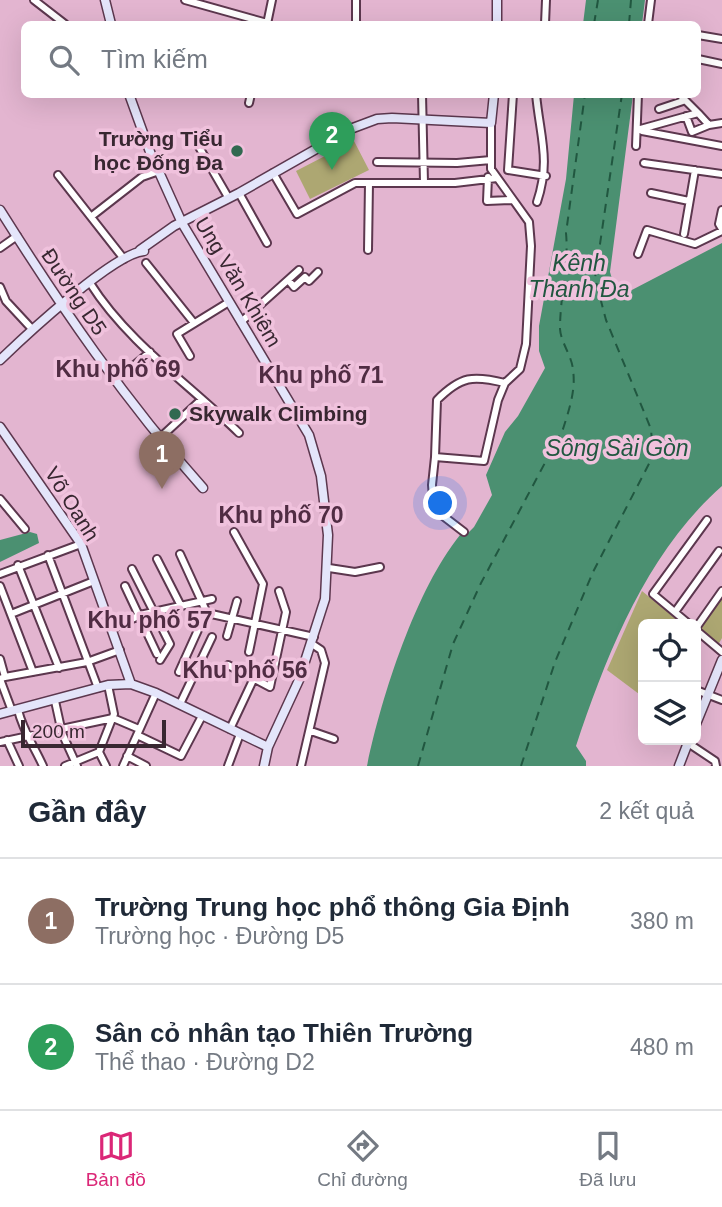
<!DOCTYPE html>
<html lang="vi">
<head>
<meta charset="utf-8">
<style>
	body { margin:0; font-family:Arial,sans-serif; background:#f2f2f3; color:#1f2937 }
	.controls { position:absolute; right:21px; bottom:21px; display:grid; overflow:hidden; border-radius:10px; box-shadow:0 7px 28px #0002 }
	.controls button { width:63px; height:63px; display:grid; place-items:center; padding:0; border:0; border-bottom:2px solid #e0e1e3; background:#fff; color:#1f2937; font:35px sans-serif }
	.scale { position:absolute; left:21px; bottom:18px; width:145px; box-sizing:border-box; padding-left:7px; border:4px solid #382731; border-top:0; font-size:19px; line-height:24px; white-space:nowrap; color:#382731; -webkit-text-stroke:5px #f0c2dd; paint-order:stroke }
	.you { position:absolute; left:441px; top:504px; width:24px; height:24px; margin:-18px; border:5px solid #fff; border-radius:50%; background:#1a73e8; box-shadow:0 0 0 10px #1a73e833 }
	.badge { display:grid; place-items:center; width:46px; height:46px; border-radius:50%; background:#db2777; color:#fff; font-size:23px; font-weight:700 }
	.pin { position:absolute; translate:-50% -58px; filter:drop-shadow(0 2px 4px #0008) }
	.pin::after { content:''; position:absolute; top:37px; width:24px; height:21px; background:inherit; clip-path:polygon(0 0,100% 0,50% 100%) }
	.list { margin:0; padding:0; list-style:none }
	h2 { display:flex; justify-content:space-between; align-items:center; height:91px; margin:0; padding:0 28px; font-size:30px }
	h2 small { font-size:23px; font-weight:400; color:#747a83 }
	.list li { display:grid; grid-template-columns:46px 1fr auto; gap:21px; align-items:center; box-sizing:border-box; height:126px; padding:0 28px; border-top:2px solid #e0e1e3 }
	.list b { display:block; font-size:26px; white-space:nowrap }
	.list p { margin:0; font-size:23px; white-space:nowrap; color:#747a83 }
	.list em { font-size:23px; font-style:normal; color:#747a83 }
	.icon { flex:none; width:38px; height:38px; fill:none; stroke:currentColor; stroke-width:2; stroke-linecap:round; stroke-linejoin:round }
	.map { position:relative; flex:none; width:722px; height:766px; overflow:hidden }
	.search { position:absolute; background:#fff; box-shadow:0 7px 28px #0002; left:21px; right:21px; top:21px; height:77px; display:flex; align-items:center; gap:18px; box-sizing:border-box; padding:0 24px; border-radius:10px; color:#747a83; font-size:26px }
	.sheet { height:343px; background:#fff }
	nav { display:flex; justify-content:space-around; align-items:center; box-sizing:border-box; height:98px; border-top:2px solid #e0e1e3; background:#fff; font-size:19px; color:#747a83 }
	nav a { display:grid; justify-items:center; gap:4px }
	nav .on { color:#db2777 }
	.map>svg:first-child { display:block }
	.green { fill:#ada772 }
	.water { fill:#4b9071 }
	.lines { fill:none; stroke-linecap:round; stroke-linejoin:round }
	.ferry { stroke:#215740; stroke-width:2; stroke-dasharray:9 7; stroke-linecap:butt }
	.street-casing { stroke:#5c374e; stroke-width:10 }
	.secondary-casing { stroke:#5c374e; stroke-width:11 }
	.street { stroke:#fff; stroke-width:6 }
	.secondary { stroke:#e4e5fa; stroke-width:8 }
	.poi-dot { fill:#316950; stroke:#f0c2dd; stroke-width:2.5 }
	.labels { text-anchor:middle; stroke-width:7; stroke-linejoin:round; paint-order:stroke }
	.poi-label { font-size:21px; font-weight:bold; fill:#382731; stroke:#f0c2dd; text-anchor:end }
	.street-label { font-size:21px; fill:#382731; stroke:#f0c2dd }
	.water-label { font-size:23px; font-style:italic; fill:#215740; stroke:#f0c2dd }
	.neighbourhood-label { font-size:23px; font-weight:bold; fill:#502c43; stroke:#f0c2dd }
</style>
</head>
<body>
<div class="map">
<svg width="722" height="766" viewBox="0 0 722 766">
	<rect width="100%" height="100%" fill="#e3b5d0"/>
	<path class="green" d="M354 141 369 170 310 199 296 171Z
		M642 591 682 624H643V697L607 670Z
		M722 595V638L718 645 699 628Z"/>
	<path class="water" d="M586 0H645L642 24H583Z
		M574 95H633L610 272 615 289 628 292 722 243V486C647 552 607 653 576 746L586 761V766H367C381 698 416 589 460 535L464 537 474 527 492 495 486 475 505 432 518 416 545 368 539 351V326L566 179Z
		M30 532 37 534 39 543 0 562V540Z"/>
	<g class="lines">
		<path class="ferry" d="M594 24 598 0
			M629 24 631 0
			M418 766 453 644 481 583 563 429C569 410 576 390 573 370 572 356 561 343 560 329 560 296 569 264 566 233L585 94
			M521 766 555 662 593 572 653 456 651 429 606 320 595 278 622 94"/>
		<defs>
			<path id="street" d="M34 0 65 24
				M185 0 267 23
				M267 24 272 0
				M356 24V0
				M545 24 546 0
				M648 24 651 0
				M698 35 722 39
				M698 59 722 64
				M422 94 424 183
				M513 94 508 170 546 176
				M536 94C540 137 551 160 537 202
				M679 94 698 113
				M249 103 251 94
				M659 109 683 101
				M686 116 692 132 709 125
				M637 130 698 113 709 125 722 123
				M642 131 722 146
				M636 146 638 94
				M199 147 228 197
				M377 162 457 163 491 160
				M644 163 722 174
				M273 173 297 214 355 183H455L497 178
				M58 175 124 259
				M488 177 487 201 513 200
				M239 193 267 243
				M651 193 689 201
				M722 210 719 224 722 229
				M92 216 142 177 159 171
				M684 234 695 170
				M0 248 17 236
				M368 250 369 183
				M638 254 647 230 695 244 722 231
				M146 263 194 323
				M288 280 294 287 305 277 309 281 318 272
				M90 283C128 343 189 384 239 433
				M0 287 6 301 32 329
				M241 322 299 270
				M190 356 177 334 229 302
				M115 381 150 352
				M162 436 202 399
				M435 457 437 400C461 376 473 375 505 383
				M0 499 25 529
				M234 532 263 584 249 652
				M464 532 434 509 432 485 435 457 484 461 498 400 505 383 520 369 526 344 531 246 529 222 491 169V123
				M180 554 207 613 314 637
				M48 555 98 688
				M157 559 181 606
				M18 565 59 668
				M329 568 355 572 380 567
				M132 569 170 644 160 660
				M0 574 81 544
				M0 586 33 672
				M125 586 157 654
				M675 612 719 551
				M11 614 94 581
				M689 624 653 594 707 520
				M696 628 722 591
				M112 629 140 615 212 599
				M696 630 722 652
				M227 636 237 601
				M0 659 5 677 2 678
				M228 665 270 687 286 612 279 591
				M179 672 198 630
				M5 677 87 662 120 650
				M0 679 12 711
				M696 690 722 700
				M55 701 62 733 77 766
				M180 704 212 637
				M18 710C23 731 34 746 43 766
				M230 729 254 678
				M311 731 334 739
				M137 735 181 756 202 716
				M7 740 19 766
				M0 742 113 718 139 729
				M688 743 715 761 716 766
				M127 756 146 766
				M65 766 99 752
				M106 766 99 752 114 714 108 685
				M123 766 156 693
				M228 766 240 734
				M301 766 325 663 321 650 312 644"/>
			<path id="secondary" d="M105 0 111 24
				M497 24V0
				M129 94 150 152 182 223 309 435 321 476 328 535 325 599 299 680 268 747 264 766
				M0 210C61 307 126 402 203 488
				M140 250 174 226 239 193 353 128 377 119 392 118 491 123 494 94
				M0 360C25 336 114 253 144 251
				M0 427 81 544 131 684
				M0 714 108 685 131 684 156 693 268 747
				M696 724 722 660
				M679 766 689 740"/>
		</defs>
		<use href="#street" class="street-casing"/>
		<use href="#secondary" class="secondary-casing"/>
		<use href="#street" class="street"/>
		<use href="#secondary" class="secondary"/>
	</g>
	<g class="poi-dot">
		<circle cx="237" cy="151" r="7"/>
		<circle cx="175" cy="414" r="7"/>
	</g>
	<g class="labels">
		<g class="poi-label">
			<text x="223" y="146">Trường Tiểu<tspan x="223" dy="24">học Đống Đa</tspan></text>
			<text x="189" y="421" text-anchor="start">Skywalk Climbing</text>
		</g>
		<g class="street-label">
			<text transform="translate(238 282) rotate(59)" y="7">Ung Văn Khiêm</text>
			<text transform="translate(74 292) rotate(56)" y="7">Đường D5</text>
			<text transform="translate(72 504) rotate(58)" y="7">Võ Oanh</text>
		</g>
		<g class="water-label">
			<text x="579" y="271">Kênh<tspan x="579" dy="26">Thanh Đa</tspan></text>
			<text x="617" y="456">Sông Sài Gòn</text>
		</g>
		<g class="neighbourhood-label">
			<text x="118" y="377">Khu phố 69</text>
			<text x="321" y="383">Khu phố 71</text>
			<text x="281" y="523">Khu phố 70</text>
			<text x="150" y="628">Khu phố 57</text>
			<text x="245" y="678">Khu phố 56</text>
		</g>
	</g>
</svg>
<div class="controls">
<button><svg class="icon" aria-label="locate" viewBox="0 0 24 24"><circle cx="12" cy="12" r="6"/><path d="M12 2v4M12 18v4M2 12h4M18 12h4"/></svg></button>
<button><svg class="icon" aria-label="layers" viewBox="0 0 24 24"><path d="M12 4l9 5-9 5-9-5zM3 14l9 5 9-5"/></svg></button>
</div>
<div class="scale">200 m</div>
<div class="you"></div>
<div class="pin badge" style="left:162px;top:489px;background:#8d6e63">1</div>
<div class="pin badge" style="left:332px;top:170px;background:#2e9e5b">2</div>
<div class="search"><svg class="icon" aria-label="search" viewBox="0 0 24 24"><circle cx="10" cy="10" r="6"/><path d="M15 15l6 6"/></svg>Tìm kiếm</div>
</div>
<section class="sheet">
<h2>Gần đây<small>2 kết quả</small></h2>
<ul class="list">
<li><span class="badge" style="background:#8d6e63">1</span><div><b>Trường Trung học phổ thông Gia Định</b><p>Trường học · Đường D5</p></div><em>380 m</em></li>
<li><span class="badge" style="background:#2e9e5b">2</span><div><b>Sân cỏ nhân tạo Thiên Trường</b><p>Thể thao · Đường D2</p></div><em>480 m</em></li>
</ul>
</section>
<nav>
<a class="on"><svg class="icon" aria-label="map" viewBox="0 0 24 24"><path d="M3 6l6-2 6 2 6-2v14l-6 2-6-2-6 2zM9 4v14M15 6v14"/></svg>Bản đồ</a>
<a><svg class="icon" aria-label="directions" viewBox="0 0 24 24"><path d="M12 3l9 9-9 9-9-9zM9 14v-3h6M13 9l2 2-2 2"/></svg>Chỉ đường</a>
<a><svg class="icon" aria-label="saved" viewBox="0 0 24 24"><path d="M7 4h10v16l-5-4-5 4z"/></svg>Đã lưu</a>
</nav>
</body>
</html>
